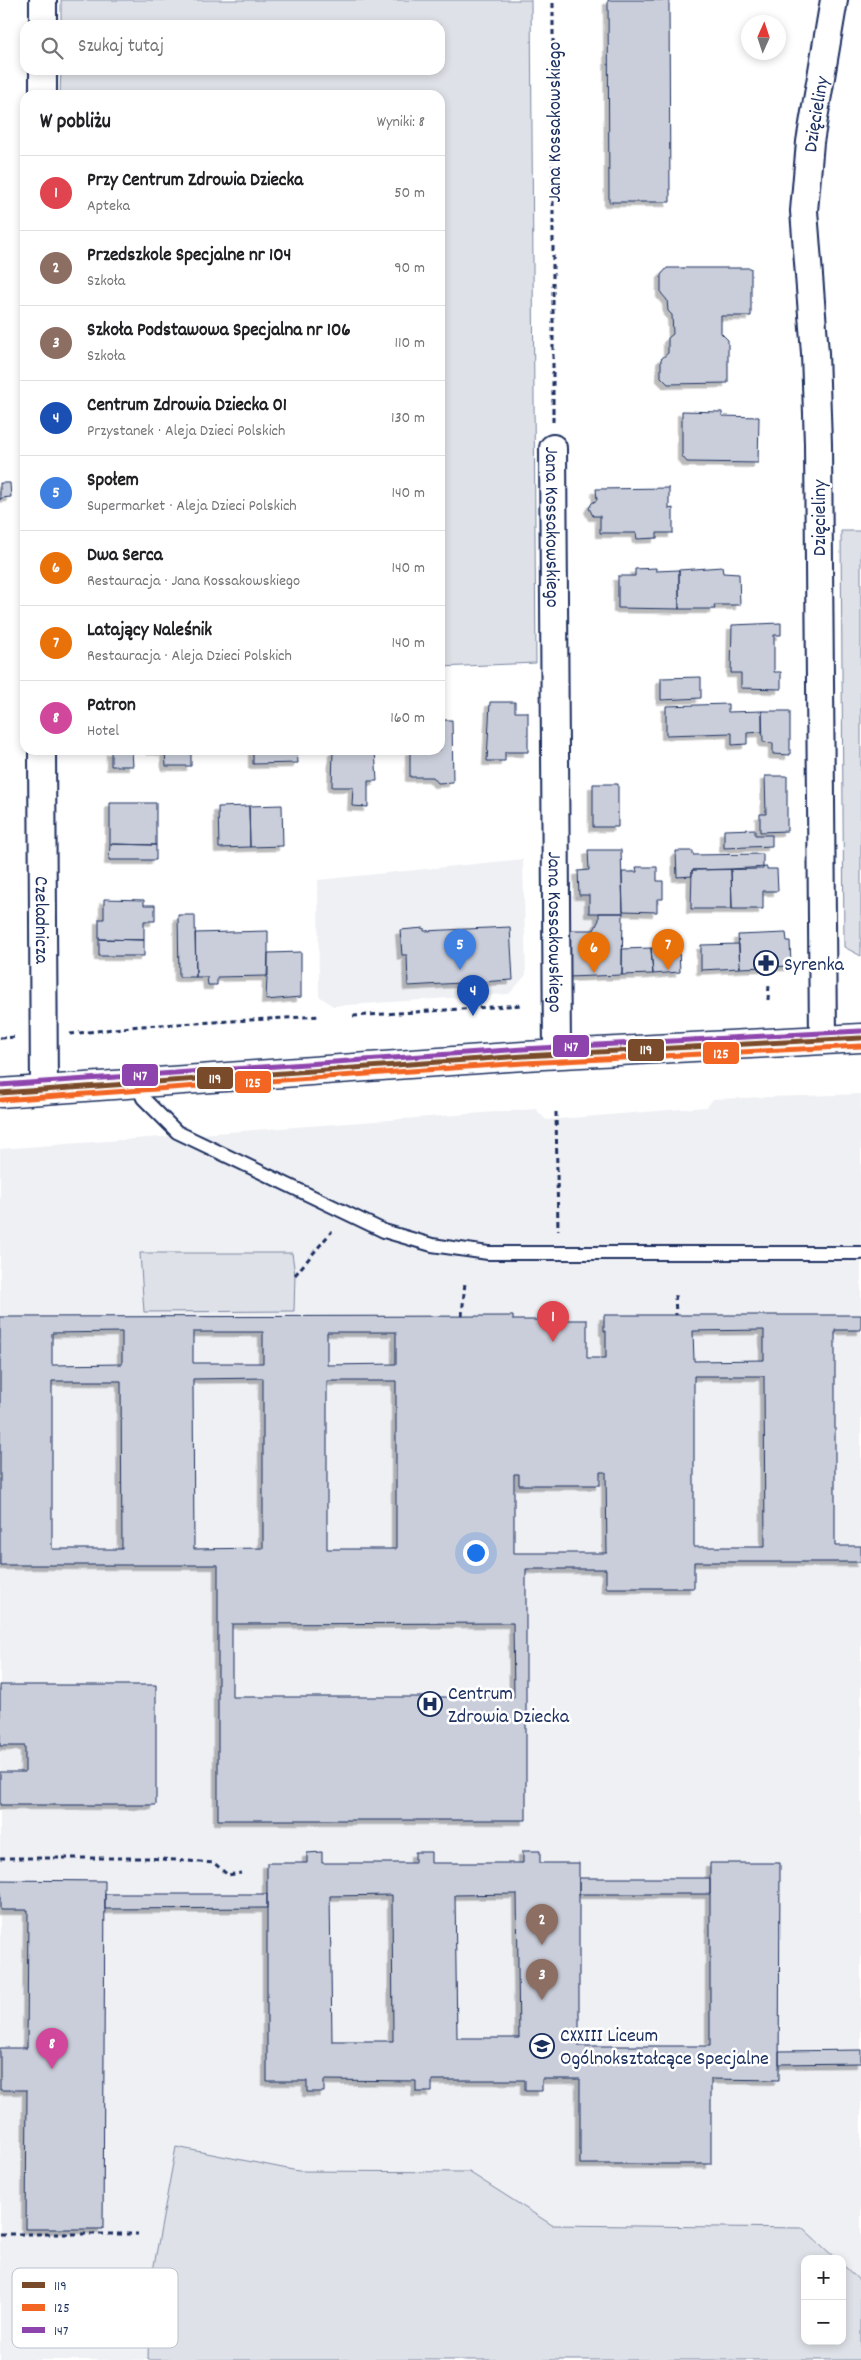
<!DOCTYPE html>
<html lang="pl">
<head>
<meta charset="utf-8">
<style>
	body { margin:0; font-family:Dekko,sans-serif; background:#f2f2f2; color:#202124 }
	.controls { position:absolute; right:15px; bottom:15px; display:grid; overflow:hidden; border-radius:10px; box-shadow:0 2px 8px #0003 }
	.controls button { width:45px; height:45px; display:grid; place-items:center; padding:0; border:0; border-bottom:1px solid #e0e0e0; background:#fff; color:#202124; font:25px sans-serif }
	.compass { position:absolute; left:741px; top:15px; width:45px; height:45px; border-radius:50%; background:#fff; box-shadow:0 2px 8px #0003; rotate:3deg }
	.you { position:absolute; left:475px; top:1552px; width:18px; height:18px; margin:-12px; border:4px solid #fff; border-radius:50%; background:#1a73e8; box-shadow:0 0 0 8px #1a73e833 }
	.badge { display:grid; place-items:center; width:32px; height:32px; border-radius:50%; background:#1b2f5e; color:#fff; font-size:16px; font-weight:700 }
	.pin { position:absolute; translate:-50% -41px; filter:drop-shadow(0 1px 2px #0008) }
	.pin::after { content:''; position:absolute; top:26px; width:18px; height:15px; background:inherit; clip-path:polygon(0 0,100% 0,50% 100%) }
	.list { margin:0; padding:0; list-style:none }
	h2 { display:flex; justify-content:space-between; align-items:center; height:65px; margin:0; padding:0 20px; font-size:21px }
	h2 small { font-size:16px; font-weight:400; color:#757577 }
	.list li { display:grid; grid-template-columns:32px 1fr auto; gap:15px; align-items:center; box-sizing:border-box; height:75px; padding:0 20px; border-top:1px solid #e0e0e0 }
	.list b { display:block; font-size:19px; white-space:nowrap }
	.list p { margin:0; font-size:16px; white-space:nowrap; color:#757577 }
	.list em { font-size:16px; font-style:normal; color:#757577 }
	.icon { flex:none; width:28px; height:28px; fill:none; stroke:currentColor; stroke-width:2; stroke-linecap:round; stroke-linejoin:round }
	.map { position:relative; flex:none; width:861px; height:2360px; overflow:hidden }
	.search { position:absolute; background:#fff; box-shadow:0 2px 8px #0003; left:20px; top:20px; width:425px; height:55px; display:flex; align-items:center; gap:12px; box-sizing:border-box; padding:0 18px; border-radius:15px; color:#757577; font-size:19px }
	.panel { position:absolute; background:#fff; box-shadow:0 2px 8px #0003; left:20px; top:90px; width:425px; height:665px; border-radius:15px }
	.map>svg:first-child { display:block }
	.built { fill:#eff0f4; fill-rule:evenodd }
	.green { fill:#dee1e7; stroke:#7c88a2 }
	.building { fill:#caceda; stroke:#1b2f5e; fill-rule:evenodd; filter:url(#shadow) }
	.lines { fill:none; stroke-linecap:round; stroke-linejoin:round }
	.lane-casing { stroke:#1b2f5e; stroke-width:16 }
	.street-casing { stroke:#1b2f5e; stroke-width:30 }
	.secondary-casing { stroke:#1b2f5e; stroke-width:31 }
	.path { stroke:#1b2f5e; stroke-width:3; stroke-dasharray:5 4; stroke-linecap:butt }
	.lane { stroke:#fff; stroke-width:12 }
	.street { stroke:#fff; stroke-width:26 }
	.secondary { stroke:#fff; stroke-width:28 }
	.bus-1-casing { stroke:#fff; stroke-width:9 }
	.bus-2-casing { stroke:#fff; stroke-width:9 }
	.bus-3-casing { stroke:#fff; stroke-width:9 }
	.bus-1 { stroke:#7a4b2a; stroke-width:5 }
	.bus-2 { stroke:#f26522; stroke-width:5 }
	.bus-3 { stroke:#8e44ad; stroke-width:5 }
	.labels { text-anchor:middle; stroke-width:5; stroke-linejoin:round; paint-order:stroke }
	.street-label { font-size:20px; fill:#1b2f5e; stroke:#fff }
	.poi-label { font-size:20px; fill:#1b2f5e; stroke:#fff; text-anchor:start }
	.key { fill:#fff; stroke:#bbc1cf; stroke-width:1 }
	.key-label { font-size:14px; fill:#1b2f5e }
	.line-badge { stroke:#fff; stroke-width:2 }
	.badge-label { font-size:14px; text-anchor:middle; font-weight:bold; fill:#fff }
</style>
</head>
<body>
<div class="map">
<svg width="861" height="2360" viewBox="0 0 861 2360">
	<defs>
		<filter id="shadow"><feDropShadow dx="-4.5" dy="4.5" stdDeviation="0" flood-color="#0004"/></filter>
	</defs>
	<rect width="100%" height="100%" fill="#fff"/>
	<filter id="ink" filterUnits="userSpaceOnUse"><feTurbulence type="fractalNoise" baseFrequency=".02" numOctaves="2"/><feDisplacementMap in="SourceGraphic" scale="10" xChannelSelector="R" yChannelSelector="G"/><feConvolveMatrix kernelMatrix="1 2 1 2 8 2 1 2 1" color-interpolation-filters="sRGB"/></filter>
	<g filter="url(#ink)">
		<path class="built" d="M523 859 526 975 509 994 333 1006 319 996 318 880Z
			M589 895V913H623L622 949 679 948 680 972 568 977 567 896Z
			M861 1094V2360H0V1149L536 1109 546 1120 707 1107 713 1099ZM805 2259H842V2341H805Z"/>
		<path class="green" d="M61 0H531L536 663 440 667V95H60L61 70H440V25H61Z
			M841 531H861V956L844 947Z
			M140 1253H292L295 1275 294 1311 144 1312Z
			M176 2147 298 2171 469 2172 552 2225 803 2228 836 2259H805V2341H842V2264L861 2282V2360H148L150 2287Z"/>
		<path class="building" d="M608 0H669L670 202H609Z
			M667 268H751V316H721V333L728 340V383L668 384 661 377V359L668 353V338L673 334 672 315 668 311 667 300 661 293V275Z
			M682 411 722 412V416L759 417 758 463 687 462 682 456Z
			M0 483H10L11 497 1 498 0 500Z
			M669 488V509L673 508V533H657V538L637 539 636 533H600V516H593L589 508 592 503 597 500 596 489Z
			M722 567 723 573 739 574 740 605H714L715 609H679V570Z
			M656 568V571L679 570V609L618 608V576H635V569Z
			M781 623V635H774V672H781V689L741 688V673H731L732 625Z
			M701 677V698L661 700V678Z
			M490 702H515V712H528V752H505V761H487Z
			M728 704V712L762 711V732L747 733V744L732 745V733L666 735V706Z
			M762 711H790V755L773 754V743L763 742Z
			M440 720H452L453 782 438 783 433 777H410V750H440Z
			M111 750H132L133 766H111Z
			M151 750H191V766H166L165 751Z
			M253 750H297L298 763 253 764Z
			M333 750H375L377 781H368V807L352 806 353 787H332Z
			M765 776H787V831L760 832V814H766Z
			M593 784H618V827H593Z
			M110 803H156V845L110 844Z
			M282 805 283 846 250 847 249 806Z
			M249 806 250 847 219 848 218 807Z
			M755 829V835H772V846L724 848V830Z
			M110 844 156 845V860H109Z
			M588 850H621L623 913H589V895H579L578 871 589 870Z
			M676 851H693V855L763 854V869L692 870V876L677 877Z
			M636 867H657V881H663V899H657V912L623 911 622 872H637Z
			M767 867V869H777L778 891H763V909H732L731 869Z
			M731 869 732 909H691L692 870Z
			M104 899 144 900V905H155V921H144V940L99 939V919H104Z
			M599 913H623L622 975 568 977 567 930H594L599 920Z
			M178 915H195L196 977H179Z
			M510 927 513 980 408 986 407 955H402L400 930 424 928V931Z
			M268 931V976L217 977V985H208L207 977H196L195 933Z
			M786 933 787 941H790L791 966 740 968 738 935Z
			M99 939 144 940V956H99Z
			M739 944 740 968 701 970V945Z
			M651 948H679L680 972 653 974Z
			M651 948 653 974 622 975V949Z
			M301 952V997L266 1000 268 953Z
			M604 1315H861V1330H835V1546H861V1562H694V1588H606V1569H526V1820H218V1565H0V1317L513 1316V1320H587V1358H606V1331H604ZM764 1330V1360L694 1361 693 1331ZM122 1332V1364L52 1365V1333ZM193 1332H263V1363H193ZM327 1332H396V1364L327 1365ZM694 1376H764L765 1547H694ZM263 1378V1548L194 1549 193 1379ZM52 1381H121L122 1549H52ZM327 1381H396V1549H327ZM600 1472H606L607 1553H514V1474H519V1485H600ZM513 1623 514 1697H232V1624Z
			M0 1685H156V1805H0V1772H25V1746H0Z
			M523 1851H540V1863H579V2046H710V1863H780L779 2080 711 2079V2164H580V2079H542V2091H525V2080H432V2092H416V2081L324 2080V2092H307V2081H267V1863H307V1853L322 1852V1863H415V1852H431V1863H523ZM517 1894 519 2038H457L455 1895ZM392 1895 393 2041H332L330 1896Z
			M579 1878H710V1894H579Z
			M0 1880 105 1881 103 2229H26L27 2090H0V2048H27L28 1910H0Z
			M105 1894H267V1908L105 1909Z
			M861 2050V2063L779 2064V2051Z"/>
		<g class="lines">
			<defs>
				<path id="lane" d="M137 1084 143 1098 177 1132 384 1231 432 1245 488 1253H861"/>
				<g id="street">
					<path d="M43 25V0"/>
					<path d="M43 95V70"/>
					<path id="s1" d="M553 448 557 1054"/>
					<path id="s2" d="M42 750 44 1090"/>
					<path id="s3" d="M823 1039 818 444 815 353 804 211 810 142 834 0"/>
				</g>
				<path id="secondary" d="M0 1093 524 1056 861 1038"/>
			</defs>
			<use href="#lane" class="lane-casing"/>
			<use href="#street" class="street-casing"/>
			<use href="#secondary" class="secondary-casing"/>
			<path class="path" d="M553 422V0
				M768 1000 769 985
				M353 1016 522 1005
				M70 1034 140 1026 321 1016
				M0 1038 17 1037
				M556 1112 558 1230
				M295 1275 332 1231
				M675 1295 676 1315
				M462 1316 465 1282
				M0 1858H148L214 1863 228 1875 241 1873
				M0 2234H138"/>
			<use href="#lane" class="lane"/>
			<use href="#street" class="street"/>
			<use href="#secondary" class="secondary"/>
			<defs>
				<path id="bus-1" d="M0 1093 524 1056 861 1038"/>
				<path id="bus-2" d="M1 1100 524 1063 861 1046"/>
				<path id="bus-3" d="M0 1085 523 1049 861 1031"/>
			</defs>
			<use href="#bus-1" class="bus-1-casing"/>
			<use href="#bus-2" class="bus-2-casing"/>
			<use href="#bus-3" class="bus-3-casing"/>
			<use href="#bus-1" class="bus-1"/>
			<use href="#bus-2" class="bus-2"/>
			<use href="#bus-3" class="bus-3"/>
		</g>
	</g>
	<defs>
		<symbol id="pharmacy-ring" viewBox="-11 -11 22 22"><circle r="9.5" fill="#fff" stroke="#1b2f5e" stroke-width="1.5"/><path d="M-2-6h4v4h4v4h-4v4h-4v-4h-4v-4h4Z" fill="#1b2f5e"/></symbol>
		<symbol id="hospital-ring" viewBox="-11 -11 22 22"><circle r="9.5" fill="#fff" stroke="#1b2f5e" stroke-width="1.5"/><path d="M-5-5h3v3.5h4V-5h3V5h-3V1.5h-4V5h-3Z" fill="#1b2f5e"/></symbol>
		<symbol id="school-ring" viewBox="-11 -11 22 22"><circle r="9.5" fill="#fff" stroke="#1b2f5e" stroke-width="1.5"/><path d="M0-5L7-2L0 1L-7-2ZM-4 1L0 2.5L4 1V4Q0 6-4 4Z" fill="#1b2f5e"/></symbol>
	</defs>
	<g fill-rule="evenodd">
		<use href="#pharmacy-ring" x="752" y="949" width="28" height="28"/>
		<use href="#hospital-ring" x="416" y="1690" width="28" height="28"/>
		<use href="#school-ring" x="528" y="2032" width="28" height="28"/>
	</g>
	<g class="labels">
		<g class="street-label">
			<text dy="7" stroke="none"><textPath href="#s3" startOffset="926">Dzięcieliny</textPath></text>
			<text transform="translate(553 122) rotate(-90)" y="7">Jana Kossakowskiego</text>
			<text transform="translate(818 518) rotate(-90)" y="7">Dzięcieliny</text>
			<text dy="7" stroke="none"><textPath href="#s1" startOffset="79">Jana Kossakowskiego</textPath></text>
			<text dy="7" stroke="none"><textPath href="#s2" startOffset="170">Czeladnicza</textPath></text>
			<text dy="7" stroke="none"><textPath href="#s1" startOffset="484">Jana Kossakowskiego</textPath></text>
		</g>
		<g class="poi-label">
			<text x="784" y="970">Syrenka</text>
			<text x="448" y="1699">Centrum<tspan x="448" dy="23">Zdrowia Dziecka</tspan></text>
			<text x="560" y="2041">CXXIII Liceum<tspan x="560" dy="23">Ogólnokształcące Specjalne</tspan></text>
		</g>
	</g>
	<rect x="12" y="2268" width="166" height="80" rx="8" class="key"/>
	<rect x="22" y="2282" width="23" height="6" fill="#7a4b2a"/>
	<rect x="22" y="2304" width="23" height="7" fill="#f26522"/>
	<rect x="22" y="2327" width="23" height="6" fill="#8e44ad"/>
	<g class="key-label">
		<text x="54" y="2290">119</text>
		<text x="54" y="2312">125</text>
		<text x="54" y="2335">147</text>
	</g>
	<g class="line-badge">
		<rect x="552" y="1034" width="38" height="24" rx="5" fill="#8e44ad"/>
		<rect x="627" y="1038" width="38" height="24" rx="5" fill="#7a4b2a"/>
		<rect x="702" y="1041" width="38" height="24" rx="5" fill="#f26522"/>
		<rect x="121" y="1063" width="38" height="24" rx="5" fill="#8e44ad"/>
		<rect x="196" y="1066" width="38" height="24" rx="5" fill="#7a4b2a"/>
		<rect x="234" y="1070" width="38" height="24" rx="5" fill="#f26522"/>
	</g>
	<g class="badge-label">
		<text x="571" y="1051">147</text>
		<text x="646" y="1054">119</text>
		<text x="721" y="1058">125</text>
		<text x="140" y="1080">147</text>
		<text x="215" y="1083">119</text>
		<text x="253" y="1087">125</text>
	</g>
</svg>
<div class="controls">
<button>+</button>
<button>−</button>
</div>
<svg class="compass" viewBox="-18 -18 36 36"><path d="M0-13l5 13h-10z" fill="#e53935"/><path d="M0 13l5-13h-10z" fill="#757577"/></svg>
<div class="you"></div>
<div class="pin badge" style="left:553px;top:1342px;background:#e0444e">1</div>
<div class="pin badge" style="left:542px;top:1945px;background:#8d6e63">2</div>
<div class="pin badge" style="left:542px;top:2000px;background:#8d6e63">3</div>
<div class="pin badge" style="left:473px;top:1016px;background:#1a4fb4">4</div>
<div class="pin badge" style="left:460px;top:970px;background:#3f7fe0">5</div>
<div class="pin badge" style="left:594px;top:973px;background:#e8710a">6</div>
<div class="pin badge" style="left:668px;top:970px;background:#e8710a">7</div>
<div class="pin badge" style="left:52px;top:2069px;background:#d1479c">8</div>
<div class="search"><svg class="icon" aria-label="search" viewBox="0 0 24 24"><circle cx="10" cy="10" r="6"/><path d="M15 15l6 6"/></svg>Szukaj tutaj</div>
<section class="panel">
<h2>W pobliżu<small>Wyniki: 8</small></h2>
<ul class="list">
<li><span class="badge" style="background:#e0444e">1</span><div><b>Przy Centrum Zdrowia Dziecka</b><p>Apteka</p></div><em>50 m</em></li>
<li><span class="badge" style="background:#8d6e63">2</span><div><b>Przedszkole Specjalne nr 104</b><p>Szkoła</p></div><em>90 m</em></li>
<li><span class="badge" style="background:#8d6e63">3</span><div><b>Szkoła Podstawowa Specjalna nr 106</b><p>Szkoła</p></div><em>110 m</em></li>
<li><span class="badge" style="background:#1a4fb4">4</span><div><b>Centrum Zdrowia Dziecka 01</b><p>Przystanek · Aleja Dzieci Polskich</p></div><em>130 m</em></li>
<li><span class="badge" style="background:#3f7fe0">5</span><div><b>Społem</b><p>Supermarket · Aleja Dzieci Polskich</p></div><em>140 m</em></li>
<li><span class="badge" style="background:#e8710a">6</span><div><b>Dwa Serca</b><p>Restauracja · Jana Kossakowskiego</p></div><em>140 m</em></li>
<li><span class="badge" style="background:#e8710a">7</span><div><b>Latający Naleśnik</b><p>Restauracja · Aleja Dzieci Polskich</p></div><em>140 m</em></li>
<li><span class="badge" style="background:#d1479c">8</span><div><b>Patron</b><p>Hotel</p></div><em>160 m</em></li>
</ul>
</section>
</div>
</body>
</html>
